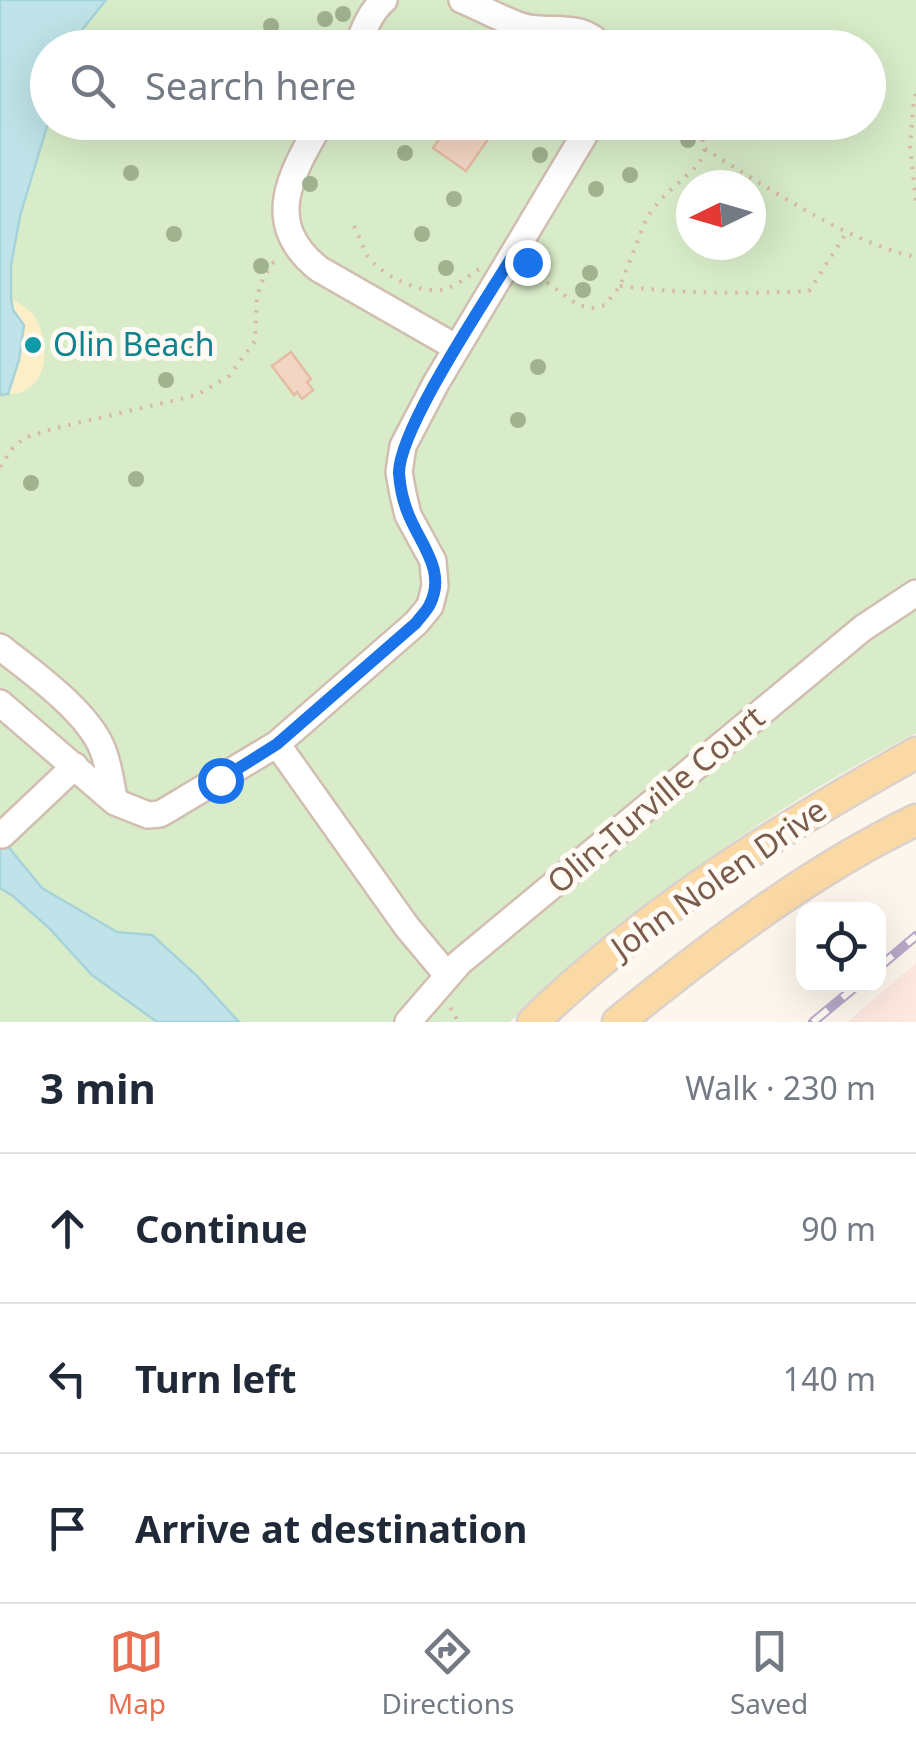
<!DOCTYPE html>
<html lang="en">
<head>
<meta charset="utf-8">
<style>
	body { margin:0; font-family:"Noto Sans",sans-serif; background:#f2f2f3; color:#1f2937 }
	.controls { position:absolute; right:30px; bottom:30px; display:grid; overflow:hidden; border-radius:20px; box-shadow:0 10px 40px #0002 }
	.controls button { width:90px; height:90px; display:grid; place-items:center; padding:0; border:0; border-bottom:2px solid #e0e1e3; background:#fff; color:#1f2937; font:50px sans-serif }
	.compass { position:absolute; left:676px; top:170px; width:90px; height:90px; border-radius:50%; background:#fff; box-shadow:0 10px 40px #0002; rotate:265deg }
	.stop { position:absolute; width:30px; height:30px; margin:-22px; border:8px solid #1a73e8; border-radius:50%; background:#fff }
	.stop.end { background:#1a73e8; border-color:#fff; box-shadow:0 2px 10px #0008 }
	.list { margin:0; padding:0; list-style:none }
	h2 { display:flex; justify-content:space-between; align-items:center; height:130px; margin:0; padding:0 40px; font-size:42px }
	h2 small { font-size:32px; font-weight:400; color:#747a83 }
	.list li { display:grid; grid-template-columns:65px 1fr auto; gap:30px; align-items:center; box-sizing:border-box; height:150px; padding:0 40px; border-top:2px solid #e0e1e3 }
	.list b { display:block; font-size:38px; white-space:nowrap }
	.list em { font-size:32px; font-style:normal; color:#747a83 }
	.icon { flex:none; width:55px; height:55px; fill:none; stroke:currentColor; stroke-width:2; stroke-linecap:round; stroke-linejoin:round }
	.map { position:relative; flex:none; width:916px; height:1022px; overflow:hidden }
	.search { position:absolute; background:#fff; box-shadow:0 10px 40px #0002; left:30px; right:30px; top:30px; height:110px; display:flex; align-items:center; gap:25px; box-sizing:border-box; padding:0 35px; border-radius:55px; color:#747a83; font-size:38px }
	.sheet { height:580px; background:#fff }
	nav { display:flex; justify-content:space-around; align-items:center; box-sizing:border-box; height:140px; border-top:2px solid #e0e1e3; background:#fff; font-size:28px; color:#747a83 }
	nav a { display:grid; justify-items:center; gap:5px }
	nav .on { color:#e76f51 }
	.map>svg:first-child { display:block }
	.commercial { fill:#fde8e0 }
	.green { fill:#d8ecc9; fill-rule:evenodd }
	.sand { fill:#fcefc7 }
	.water { fill:#bfe3e8; stroke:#a5d3da; stroke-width:2.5 }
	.building { fill:#f3d5c3; stroke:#e6bba3; stroke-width:2.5 }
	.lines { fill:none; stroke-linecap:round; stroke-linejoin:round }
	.minor-casing { stroke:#d1beb0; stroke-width:30 }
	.major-casing { stroke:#dad1cd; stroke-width:35 }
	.path { stroke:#d9b8a5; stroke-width:4; stroke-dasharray:2.5 8; stroke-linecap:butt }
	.minor { stroke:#fff; stroke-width:25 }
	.major { stroke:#fbd9a5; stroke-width:30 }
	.rail-casing { stroke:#b9a8c9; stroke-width:10 }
	.rail { stroke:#fffaf3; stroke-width:6; stroke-dasharray:19; stroke-linecap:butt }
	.tree { fill:#a0b28e }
	.route { stroke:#1a73e8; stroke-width:12 }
	.culture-dot { fill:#0f9aa8; stroke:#fffaf3; stroke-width:4 }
	.labels { text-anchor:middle; stroke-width:10; stroke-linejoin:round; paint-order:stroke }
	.culture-label { font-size:32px; fill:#0d838f; stroke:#fffaf3; text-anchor:start }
	.street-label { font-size:32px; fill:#7a5c4d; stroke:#fffaf3 }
</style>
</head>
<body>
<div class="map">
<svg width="916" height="1022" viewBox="0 0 916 1022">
	<rect width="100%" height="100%" fill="#fdf6ec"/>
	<path class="commercial" d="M916 963V1022H847Z"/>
	<path class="green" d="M106 0H916V733C767 810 631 906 510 1022H0V885L11 850 0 832V395L8 393 11 265 20 216 48 123 868 122V48L71 47 73 41ZM691 185H751V245H691Z"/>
	<path class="sand" d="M11 298C17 302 25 307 31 312 52 336 52 395 8 394L19 360 24 325 13 310Z"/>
	<path class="water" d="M0 0H106L73 41 71 47 48 48V123L20 216 11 265V298L13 310 24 325 19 360 8 394 0 395Z
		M0 832 11 850 42 888 117 932 152 935 196 975 239 1022H157L92 975 49 928 13 896 0 888Z"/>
	<path class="building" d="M451 122H495L498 125 466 171 433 148Z
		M291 352 311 379 307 382 313 390 302 399 297 392 294 395 272 366Z"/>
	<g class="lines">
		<defs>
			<path id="minor" d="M462 0C481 8 501 19 521 26 547 35 584 20 602 48
				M357 48C363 31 370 12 384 0
				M321 122C291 174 261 223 319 269L457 348
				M0 647C31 671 87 711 102 748 109 764 111 785 115 802
				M0 703 115 802 148 815 160 814 167 810 277 744
				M2 835 75 766
				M448 976 407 927 277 744 416 623 430 606 435 586 433 561 408 515 403 494 399 472 403 446 436 383 592 122
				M408 1022 459 963 863 628 916 593"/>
			<path id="major" d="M533 1022C647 912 779 829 916 753
				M618 1022C711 947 808 872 916 820"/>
		</defs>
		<use href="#minor" class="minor-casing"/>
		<use href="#major" class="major-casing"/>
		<path class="path" d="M916 94 914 99 910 147 916 202
			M705 149C764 185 848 243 916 257
			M354 226C359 235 362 246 367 255 378 273 416 292 437 290 452 290 467 277 479 269
			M530 270 578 305 592 308 605 305 620 286 647 217 661 199 699 164 705 149 701 133 689 122
			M620 286C685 294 744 294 809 291L847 232
			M0 467 12 449 24 438 52 429 197 395 229 376 255 341 257 296 263 279 273 263 282 260
			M450 1008 455 1014 457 1022"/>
		<use href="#minor" class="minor"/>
		<use href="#major" class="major"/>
		<defs>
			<path id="rail" d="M878 968 916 936
				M813 1022 859 984"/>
		</defs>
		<use href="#rail" class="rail-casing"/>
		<use href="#rail" class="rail"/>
	</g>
	<g class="tree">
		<circle cx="343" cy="14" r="8"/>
		<circle cx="325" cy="19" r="8"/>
		<circle cx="271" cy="26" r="8"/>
		<circle cx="688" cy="140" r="8"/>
		<circle cx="405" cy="153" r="8"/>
		<circle cx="540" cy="155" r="8"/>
		<circle cx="131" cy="173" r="8"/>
		<circle cx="630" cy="175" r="8"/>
		<circle cx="310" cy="184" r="8"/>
		<circle cx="596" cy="189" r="8"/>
		<circle cx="454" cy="199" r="8"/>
		<circle cx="174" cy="234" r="8"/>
		<circle cx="422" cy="234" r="8"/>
		<circle cx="261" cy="266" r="8"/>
		<circle cx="446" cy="268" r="8"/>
		<circle cx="590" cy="273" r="8"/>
		<circle cx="583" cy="290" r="8"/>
		<circle cx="184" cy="346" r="8"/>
		<circle cx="538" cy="367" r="8"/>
		<circle cx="166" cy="380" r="8"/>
		<circle cx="518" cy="420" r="8"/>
		<circle cx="136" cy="479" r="8"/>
		<circle cx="31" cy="483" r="8"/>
	</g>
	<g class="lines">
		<path class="route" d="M220 780 277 744 416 623C420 617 427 611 430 604 446 572 422 546 410 518 404 505 400 487 399 473 399 429 484 303 510 260L527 262"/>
	</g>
	<circle class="culture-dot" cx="33" cy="345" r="10"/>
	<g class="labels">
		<g class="culture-label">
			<text x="53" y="356">Olin Beach</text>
		</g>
		<g class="street-label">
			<text transform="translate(656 800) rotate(-40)" y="11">Olin-Turville Court</text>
			<text transform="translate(719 879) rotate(-35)" y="11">John Nolen Drive</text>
		</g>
	</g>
</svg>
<div class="controls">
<button><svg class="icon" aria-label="locate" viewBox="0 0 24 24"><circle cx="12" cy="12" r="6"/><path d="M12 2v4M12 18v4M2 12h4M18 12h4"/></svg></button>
</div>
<svg class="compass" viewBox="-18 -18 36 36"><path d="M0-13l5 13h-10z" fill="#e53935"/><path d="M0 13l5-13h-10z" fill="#747a83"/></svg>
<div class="stop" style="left:220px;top:780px"></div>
<div class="stop end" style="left:527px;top:262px"></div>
<div class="search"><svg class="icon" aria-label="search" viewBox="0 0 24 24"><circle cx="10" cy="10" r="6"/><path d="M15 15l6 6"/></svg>Search here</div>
</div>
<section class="sheet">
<h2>3 min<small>Walk · 230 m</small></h2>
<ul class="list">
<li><svg class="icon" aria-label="ahead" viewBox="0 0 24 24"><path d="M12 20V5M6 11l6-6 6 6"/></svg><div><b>Continue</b></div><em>90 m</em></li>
<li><svg class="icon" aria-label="left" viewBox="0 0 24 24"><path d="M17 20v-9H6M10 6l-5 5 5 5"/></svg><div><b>Turn left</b></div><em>140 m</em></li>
<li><svg class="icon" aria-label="arrive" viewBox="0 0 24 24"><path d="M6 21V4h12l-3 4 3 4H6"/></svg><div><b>Arrive at destination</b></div></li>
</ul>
</section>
<nav>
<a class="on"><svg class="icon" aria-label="map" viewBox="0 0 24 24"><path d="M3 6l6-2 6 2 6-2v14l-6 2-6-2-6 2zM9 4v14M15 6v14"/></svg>Map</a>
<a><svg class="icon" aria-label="directions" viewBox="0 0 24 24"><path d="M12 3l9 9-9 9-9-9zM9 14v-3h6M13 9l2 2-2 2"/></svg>Directions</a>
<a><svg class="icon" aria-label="saved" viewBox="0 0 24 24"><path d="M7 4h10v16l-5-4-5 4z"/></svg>Saved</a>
</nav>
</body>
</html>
